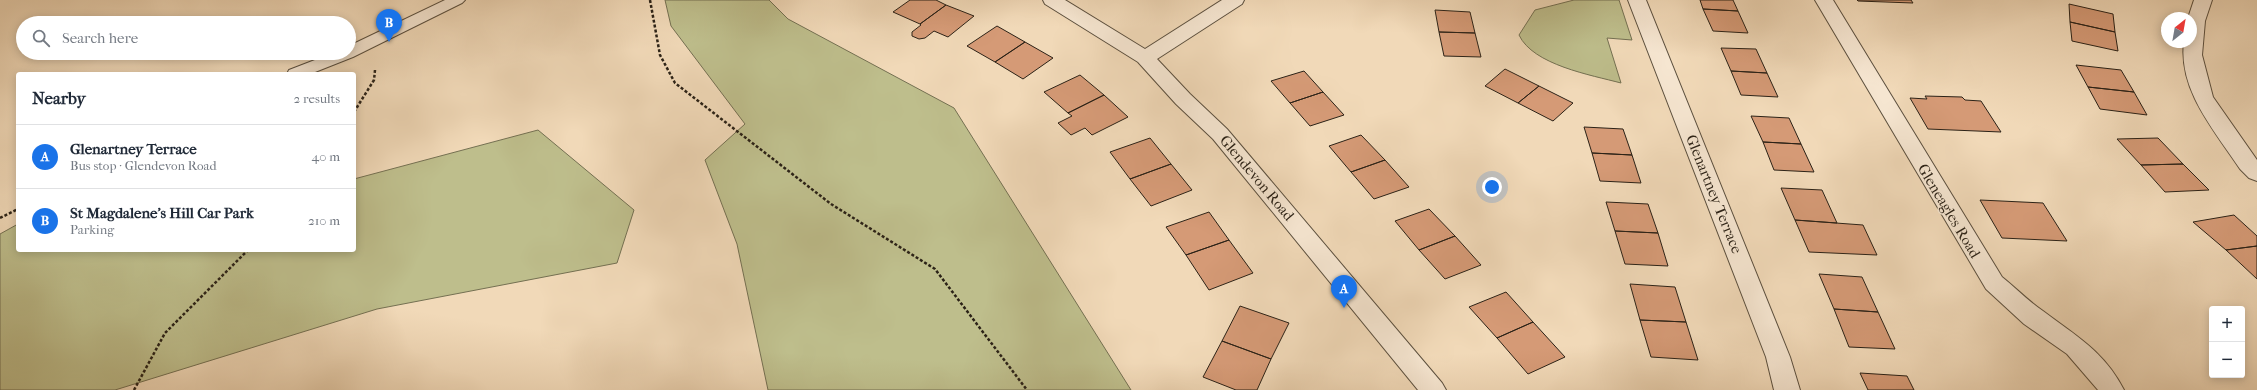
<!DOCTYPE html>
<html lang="en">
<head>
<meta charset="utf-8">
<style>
	body { margin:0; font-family:"IM FELL French Canon",serif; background:#f6f6f7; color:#1f2937 }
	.controls { position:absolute; right:12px; bottom:12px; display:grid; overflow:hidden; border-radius:4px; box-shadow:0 2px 10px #0003 }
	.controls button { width:36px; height:36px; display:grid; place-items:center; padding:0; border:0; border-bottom:1px solid #e0e1e3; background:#fff; color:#1f2937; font:20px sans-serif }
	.compass { position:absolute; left:2161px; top:12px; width:36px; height:36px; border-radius:50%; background:#fff; box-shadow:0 2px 10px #0003; rotate:31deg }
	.you { position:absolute; left:1492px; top:187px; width:14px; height:14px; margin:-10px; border:3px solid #fff; border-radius:50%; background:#1a73e8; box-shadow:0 0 0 6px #1a73e833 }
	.badge { display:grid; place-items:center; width:26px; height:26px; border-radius:50%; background:#1a73e8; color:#fff; font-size:13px; font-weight:700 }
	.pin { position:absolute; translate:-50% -33px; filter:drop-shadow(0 1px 2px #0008) }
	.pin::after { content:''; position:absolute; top:21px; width:14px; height:12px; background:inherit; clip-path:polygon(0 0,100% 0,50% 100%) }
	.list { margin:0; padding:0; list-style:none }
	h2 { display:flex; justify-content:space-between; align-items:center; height:52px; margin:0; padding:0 16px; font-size:17px }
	h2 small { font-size:13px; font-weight:400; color:#747a83 }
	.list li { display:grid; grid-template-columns:26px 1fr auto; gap:12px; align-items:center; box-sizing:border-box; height:64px; padding:0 16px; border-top:1px solid #e0e1e3 }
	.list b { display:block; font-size:15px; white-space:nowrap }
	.list p { margin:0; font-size:13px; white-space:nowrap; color:#747a83 }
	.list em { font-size:13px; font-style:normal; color:#747a83 }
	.icon { flex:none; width:22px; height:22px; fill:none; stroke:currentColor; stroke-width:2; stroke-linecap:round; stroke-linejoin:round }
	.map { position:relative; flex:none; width:2257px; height:390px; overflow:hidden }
	.search { position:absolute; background:#fff; box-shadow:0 2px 10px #0003; left:16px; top:16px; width:340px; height:44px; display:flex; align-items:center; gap:10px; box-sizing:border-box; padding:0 14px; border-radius:22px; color:#747a83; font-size:15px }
	.panel { position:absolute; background:#fff; box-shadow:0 2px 10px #0003; left:16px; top:72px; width:340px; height:180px; border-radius:4px }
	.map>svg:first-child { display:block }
	.green { fill:#bebe8c; stroke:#747052 }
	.building { fill:#d59a76; stroke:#2b2217 }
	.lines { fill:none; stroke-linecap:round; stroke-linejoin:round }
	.service-casing { stroke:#5c503f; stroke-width:2 }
	.minor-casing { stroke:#5c503f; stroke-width:2 }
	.path { stroke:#2b2217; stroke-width:2.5; stroke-dasharray:3 2; stroke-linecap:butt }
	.service { fill:#f6e6d1; fill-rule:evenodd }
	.minor { fill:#f6e6d1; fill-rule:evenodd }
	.labels { text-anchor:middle; stroke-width:3; stroke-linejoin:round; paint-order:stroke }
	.street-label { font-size:15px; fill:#2b2217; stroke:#f6e6d1 }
</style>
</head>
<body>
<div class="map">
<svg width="2257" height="390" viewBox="0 0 2257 390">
	<rect width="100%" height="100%" fill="#f1d9b8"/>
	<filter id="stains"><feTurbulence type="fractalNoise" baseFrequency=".005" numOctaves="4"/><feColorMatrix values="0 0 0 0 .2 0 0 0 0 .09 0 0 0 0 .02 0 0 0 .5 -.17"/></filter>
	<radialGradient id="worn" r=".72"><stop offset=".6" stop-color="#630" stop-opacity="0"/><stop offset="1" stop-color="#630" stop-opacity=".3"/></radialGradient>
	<path class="green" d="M665 0H769L788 19 954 108 1131 390H768L737 244 705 160 745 124 671 26Z
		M1574 0H1619L1632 40 1607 38 1621 83C1591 75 1533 65 1519 35L1535 10Z
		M538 130 634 210 617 263 377 309 115 390H0V234L18 224V250H354V179Z"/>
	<path class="building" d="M910 0H936L946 5 920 24 893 12Z
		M1700 0H1733L1738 11 1703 9Z
		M1857 0H1911L1913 3 1858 1Z
		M2069 4 2113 14 2115 32 2070 22Z
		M946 5 974 16 948 37 934 31 925 38 919 39 912 36V32L921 25 920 24Z
		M1703 9 1738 11 1748 33 1713 31Z
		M1435 10 1470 12 1475 33 1439 32Z
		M2070 22 2115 32 2118 51 2072 41Z
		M997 26 1025 42 995 62 967 46Z
		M1439 32 1475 33 1481 57 1444 56Z
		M1025 42 1053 58 1023 79 995 62Z
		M1721 48 1756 49 1767 73 1731 71Z
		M2076 65 2121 70 2134 92 2088 87Z
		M1505 69 1539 86 1518 103 1485 86Z
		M1304 71 1323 92 1290 103 1271 81Z
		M1731 71 1767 73 1778 97 1741 95Z
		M1080 75 1104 95 1068 113 1044 92Z
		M1539 86 1573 103 1553 121 1518 103Z
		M2088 87 2134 92 2147 115 2100 109Z
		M1323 92 1344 115 1310 126 1290 103Z
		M1104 95 1128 117 1092 135 1085 128 1071 135 1058 123 1072 116 1068 113Z
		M1925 96 1962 97 1965 100 1981 101 2001 132 1928 129 1910 98 1927 99Z
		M1751 116 1789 118 1801 144 1763 142Z
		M1584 127 1623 129 1632 155 1592 153Z
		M1361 135 1385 160 1351 172 1329 146Z
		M1150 138 1171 164 1130 179 1110 152Z
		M2158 138 2183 164 2141 165 2117 139Z
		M1763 142 1801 144 1814 172 1774 170Z
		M1592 153 1632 155 1641 183 1600 181Z
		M1385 160 1409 187 1374 199 1351 172Z
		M1171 164 1192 190 1151 206 1130 179Z
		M2183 164 2209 190 2165 192 2141 165Z
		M1781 188 1822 190 1837 223 1795 220Z
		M1980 200 2043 203 2067 241 2002 238Z
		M1606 202 1648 204 1658 233 1615 231Z
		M1429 209 1455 236 1419 250 1395 221Z
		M1209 212 1229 240 1186 255 1166 227Z
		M2234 215 2257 236V246L2226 250 2193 222Z
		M1795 220 1863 225 1877 255 1809 252Z
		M1615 231 1658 233 1668 266 1625 264Z
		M1455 236 1481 265 1445 279 1419 250Z
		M1229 240 1253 273 1209 290 1186 255Z
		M2257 246V279L2226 250Z
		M1819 274 1862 277 1878 312 1834 309Z
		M1630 284 1675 287 1686 322 1640 320Z
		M1506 292 1533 322 1497 338 1469 307Z
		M1240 306 1289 323 1271 359 1222 341Z
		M1834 309 1878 312 1895 349 1849 347Z
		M1640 320 1686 322 1698 360 1651 357Z
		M1533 322 1565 357 1528 374 1497 338Z
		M1222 341 1271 359 1257 390H1236L1203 377Z
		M1860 373 1907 376 1914 390H1868Z"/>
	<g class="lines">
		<defs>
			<path id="service" d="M445 0H465L462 3 353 57 310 74H287L289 70 333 53H349V46Z"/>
			<path id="minor" d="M1043 0H1065L1145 49 1222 0H1244L1242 4 1157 59 1190 94 1227 129 1442 383 1446 390H1418L1213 139 1176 104 1138 62 1045 4Z
				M1628 0H1646L1790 357 1800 390H1774L1766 357Z
				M1815 0H1833L2002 277C2016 288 2028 301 2043 311 2076 336 2104 351 2124 390H2098L2067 354 2024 324 1986 289Z
				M2194 0H2212L2205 21 2202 55 2213 97 2257 160V181L2249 178 2240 169C2215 131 2178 90 2184 42H2191V18H2188Z"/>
		</defs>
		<use href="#service" class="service-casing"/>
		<use href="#minor" class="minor-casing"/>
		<path class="path" d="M650 0 660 55 675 83 831 204 935 269 1027 390
			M354 112 374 80 375 70
			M0 218 18 209
			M134 390 165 333 248 250"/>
		<use href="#service" class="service"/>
		<use href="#minor" class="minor"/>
	</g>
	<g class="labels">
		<g class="street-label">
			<text transform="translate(1257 178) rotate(50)" y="5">Glendevon Road</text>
			<text transform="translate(1714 194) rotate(68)" y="5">Glenartney Terrace</text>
			<text transform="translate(1949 211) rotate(59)" y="5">Gleneagles Road</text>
		</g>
	</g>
	<rect width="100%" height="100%" filter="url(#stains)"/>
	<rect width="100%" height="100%" fill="url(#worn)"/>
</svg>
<div class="controls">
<button>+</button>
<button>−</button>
</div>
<svg class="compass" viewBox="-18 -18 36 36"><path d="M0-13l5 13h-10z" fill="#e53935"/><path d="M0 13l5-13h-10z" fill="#747a83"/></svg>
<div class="you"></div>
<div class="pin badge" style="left:1344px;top:308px">A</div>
<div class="pin badge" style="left:389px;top:42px">B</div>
<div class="search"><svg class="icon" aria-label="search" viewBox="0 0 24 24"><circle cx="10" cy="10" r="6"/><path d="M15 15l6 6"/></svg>Search here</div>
<section class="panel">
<h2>Nearby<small>2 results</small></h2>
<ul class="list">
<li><span class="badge">A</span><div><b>Glenartney Terrace</b><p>Bus stop · Glendevon Road</p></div><em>40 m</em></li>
<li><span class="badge">B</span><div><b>St Magdalene's Hill Car Park</b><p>Parking</p></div><em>210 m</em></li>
</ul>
</section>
</div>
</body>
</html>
